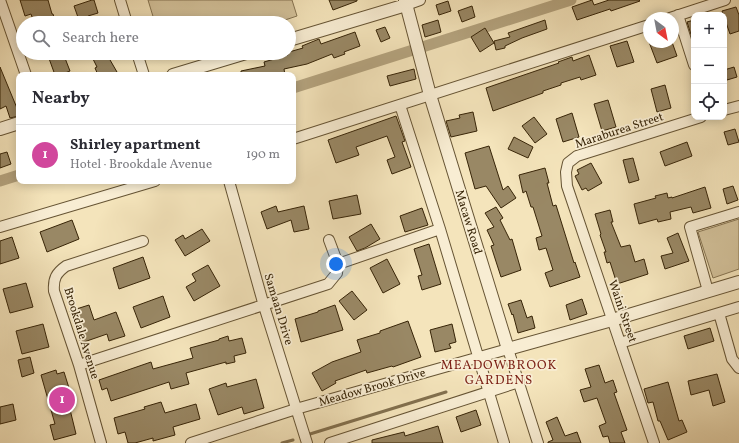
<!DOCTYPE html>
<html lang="en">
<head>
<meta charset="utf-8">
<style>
	body { margin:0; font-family:Vollkorn,serif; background:#f2f2f3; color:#2b2b33 }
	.controls { position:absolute; right:12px; top:12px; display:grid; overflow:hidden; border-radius:8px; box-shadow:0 2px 10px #0003 }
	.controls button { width:36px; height:36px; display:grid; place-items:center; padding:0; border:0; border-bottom:1px solid #e1e1e2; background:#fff; color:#2b2b33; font:20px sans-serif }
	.compass { position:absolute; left:643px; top:12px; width:36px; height:36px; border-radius:50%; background:#fff; box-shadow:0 2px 10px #0003; rotate:148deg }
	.you { position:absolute; left:336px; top:264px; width:14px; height:14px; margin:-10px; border:3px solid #fff; border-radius:50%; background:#1a73e8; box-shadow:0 0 0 6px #1a73e833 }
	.badge { display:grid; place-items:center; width:26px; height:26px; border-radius:50%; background:#8f2418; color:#fff; font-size:13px; font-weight:700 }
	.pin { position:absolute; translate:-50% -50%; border:2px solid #fff; box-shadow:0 1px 4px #0006 }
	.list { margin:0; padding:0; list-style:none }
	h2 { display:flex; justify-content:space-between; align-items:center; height:52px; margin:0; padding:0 16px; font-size:17px }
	h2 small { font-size:13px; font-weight:400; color:#7c7c81 }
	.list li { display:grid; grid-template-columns:26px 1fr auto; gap:12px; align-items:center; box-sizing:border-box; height:60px; padding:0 16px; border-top:1px solid #e1e1e2 }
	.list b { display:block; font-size:15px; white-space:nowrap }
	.list p { margin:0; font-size:13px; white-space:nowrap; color:#7c7c81 }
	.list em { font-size:13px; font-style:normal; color:#7c7c81 }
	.icon { flex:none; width:22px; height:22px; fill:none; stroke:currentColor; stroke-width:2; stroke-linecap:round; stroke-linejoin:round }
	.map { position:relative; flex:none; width:739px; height:443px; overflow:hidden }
	.search { position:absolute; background:#fff; box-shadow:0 2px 10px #0003; left:16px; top:16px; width:280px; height:44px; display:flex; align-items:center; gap:10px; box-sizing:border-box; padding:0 14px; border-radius:22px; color:#7c7c81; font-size:15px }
	.panel { position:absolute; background:#fff; box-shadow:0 2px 10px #0003; left:16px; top:72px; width:280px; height:112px; border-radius:8px }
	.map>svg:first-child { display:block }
	.green { fill:#d4c39c; stroke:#867452 }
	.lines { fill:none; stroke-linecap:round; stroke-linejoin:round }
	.stream { stroke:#82704e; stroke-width:3 }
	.canal { stroke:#b4a37e; stroke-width:11 }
	.building { fill:#998865; stroke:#372407 }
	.minor-casing { stroke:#665434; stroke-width:12 }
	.tertiary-casing { stroke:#665434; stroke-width:14 }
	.minor { stroke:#f8edd3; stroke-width:10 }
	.tertiary { stroke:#f8edd3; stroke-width:12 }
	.labels { text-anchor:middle; stroke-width:3.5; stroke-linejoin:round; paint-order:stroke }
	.street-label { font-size:12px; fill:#372407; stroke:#f8edd3 }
	.neighbourhood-label { font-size:13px; letter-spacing:1px; fill:#7a1f14; stroke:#f8edd3 }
</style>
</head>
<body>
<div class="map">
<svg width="739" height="443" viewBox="0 0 739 443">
	<rect width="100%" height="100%" fill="#f4e4bb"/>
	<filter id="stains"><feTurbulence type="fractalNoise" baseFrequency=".005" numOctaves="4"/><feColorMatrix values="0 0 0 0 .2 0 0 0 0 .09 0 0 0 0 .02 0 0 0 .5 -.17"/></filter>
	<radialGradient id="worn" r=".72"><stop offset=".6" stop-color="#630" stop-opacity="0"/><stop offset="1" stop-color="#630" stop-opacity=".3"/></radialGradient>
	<path class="green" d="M148 0H292L297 16 276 23H155Z
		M739 219V269L713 278 698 232Z"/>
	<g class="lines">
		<path class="stream" d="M310 434 446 392
			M282 443 293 440"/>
		<path class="canal" d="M293 88 571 0
			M0 181 19 175"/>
	</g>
	<path class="building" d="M20 0H48L52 14H53L56 23H31V21L33 20 31 14 25 16Z
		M92 0H94L98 13 88 16 91 23H80L74 6Z
		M329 0H357V1L333 10Z
		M592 0 594 5 609 0H639L640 1 611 11 610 9 577 20 572 7Z
		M448 1 451 11 439 15 436 5Z
		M472 6 475 17 462 22 458 11Z
		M736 7 739 15V31L730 34 722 11Z
		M438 20 441 32 425 37 422 25Z
		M545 20 547 29 522 38 505 46V48L496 50 494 41 510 37 508 33Z
		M694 20V44L687 22Z
		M385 27 390 38 381 42 376 30Z
		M485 28 494 43 480 52 471 37Z
		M355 32 360 46 344 52 345 54 334 58 332 54 307 64 284 69 285 75H241V71L265 66 264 62 288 55 287 53 289 52 303 48 302 46 319 39 321 44Z
		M627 41 634 62 617 67 610 46Z
		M649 42H672L677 56 657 63Z
		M47 53H63L70 71 60 75H55Z
		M90 53H106L117 72 111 75H98L95 68 97 67Z
		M589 55 596 75 581 80 580 77 561 83V85L543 91V93L493 111 486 88 559 63 558 62 572 57 573 61Z
		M0 67 19 113V116L10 118 6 106 0 109Z
		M734 67 737 77 727 80 724 70Z
		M414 69 416 79 390 86 387 76Z
		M665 85 671 108 657 112 651 89Z
		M608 100 616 127 602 131 594 104Z
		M473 112 477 131 451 137 446 121 460 118 459 115Z
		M572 113 579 137 563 142 556 119Z
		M396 116 405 141 402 142 411 167 392 174 387 160 395 157 387 136 356 147 359 155 336 163 328 140Z
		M534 117 547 134 535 143 522 126Z
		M735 129 739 142 728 145 724 132Z
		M514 137 533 147 528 158 508 149Z
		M687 142 692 156 665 166 660 152Z
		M489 146 503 190 508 186 516 198 501 208 486 186 475 189 465 153Z
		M7 152 11 164 0 168V154Z
		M633 158 639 180 629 183 623 160Z
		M591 163 602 183 588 191 586 188 582 190 575 176 579 174 577 170Z
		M545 168 549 183H547L553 206 556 205 574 263 575 262 580 277 550 287 545 273 553 270 546 248 539 250 536 238 542 236 533 207H531L526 191 523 193 519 175Z
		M733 186 738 200 727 204 723 189Z
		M705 187 711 208 693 213 691 207 670 212 671 219 658 222 657 219 639 224 634 204 656 198 655 196 667 193 668 198 672 197V198Z
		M357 195 361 214 333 219 329 201Z
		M276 206 278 212 304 206 309 229 294 232 291 220 267 229 261 212Z
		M496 207 503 218 500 220 510 240 512 239 521 270 501 277 491 246 494 245 487 230 494 227 485 213Z
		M422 208 428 225 405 232 400 216Z
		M610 210 613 222H611L621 247 630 245 635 262 644 259 648 274 617 284 610 262 607 263 604 252H606L600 235 601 234 595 214Z
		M72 220 79 239 47 252 40 232Z
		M371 224 380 239 365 248 357 251 349 237Z
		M202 229 210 241 185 256 175 240 183 235 185 239Z
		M678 233 689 261 665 269 661 256 673 253 667 238Z
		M12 237 19 258 0 264V241Z
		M429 244 441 284 422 290 418 276 422 275 414 249Z
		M143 257 150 278 119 289 113 268Z
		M387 259 400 284 383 293 370 268Z
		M208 265 220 286 194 301 186 287 196 281 192 274Z
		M26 283 33 307 10 313 3 289Z
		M352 291 367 310 354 320 339 301Z
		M163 296 170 317 141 328 133 307Z
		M582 299 587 314 570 320 566 305Z
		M521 300 527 318 532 316 535 328 518 333 513 314 512 315 508 304Z
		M89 305 94 320 116 312 125 336 109 341 107 334 81 343 70 311Z
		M335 305 343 330 301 342 295 319 318 312V311Z
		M408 321 421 357 393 367 392 366 367 373 366 370 335 381 336 383 322 391 312 373 332 362 361 352 357 340 380 333V331Z
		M43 324 49 347 22 354 16 331Z
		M452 324 456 342 449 344 451 348 435 352 430 330Z
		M710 328 714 341 688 349 684 336Z
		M228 336 229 341 242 338 246 353 234 356 235 362 226 364V362L186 373 189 384 171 389 169 382 111 401 107 388 102 390 99 380 151 362 153 369 193 358 190 348 219 340V339Z
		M30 357 34 373 22 377 18 360Z
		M599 365 605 383 613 380 617 392 614 393 627 430 621 432 625 443H610L608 436 603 437 599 426 606 423 597 398 584 402 580 390 591 387 585 369Z
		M56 370 57 374 64 372 69 388 65 389 76 434 54 440 50 425 55 424 41 375Z
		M717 374 725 402 713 406 709 390 691 395 688 381Z
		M256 379 264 408 244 414 242 407 218 415 209 389 226 383 227 387Z
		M668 382 679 421 682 420 687 432 668 440 660 421H658L653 402 648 403 644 389Z
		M161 402 165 413 196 404 200 419 173 427 175 435 153 441V438L135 443H128L125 432 118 434 114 418 145 409 144 407Z
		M13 404 16 420 0 424V407Z
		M476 410 481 425 461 432 456 417Z
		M557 417 565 436 577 432 581 443H548V442L553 440 546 422Z
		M438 426 443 443H372V440L404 432 405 436Z"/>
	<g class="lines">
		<defs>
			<path id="minor" d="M0 0 26 75
				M120 0 127 23
				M406 5 420 0
				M678 15 694 65
				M670 18 725 0
				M137 53 144 75
				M400 105 440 229 504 443
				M724 110 739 106
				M293 139 649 25
				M229 181 264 306 307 443
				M0 227 155 181
				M338 264 440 229
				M708 291 690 227 739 212
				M719 313 732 359 739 368
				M620 343 739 307
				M79 365 328 284 337 273 338 264 329 240
				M101 443 79 365 54 291C53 279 56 273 66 266L143 241
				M191 443 296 409 508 349 538 443
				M330 443 519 382
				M654 443 567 186 566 172 568 163 577 156 701 117"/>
			<path id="tertiary" d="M405 0 430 95 508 349 612 320 739 282
				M289 40 406 5
				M173 75 246 53
				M0 129 19 123"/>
		</defs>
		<use href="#minor" class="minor-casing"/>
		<use href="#tertiary" class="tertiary-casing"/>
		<use href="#minor" class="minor"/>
		<use href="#tertiary" class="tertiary"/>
	</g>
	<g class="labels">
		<g class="street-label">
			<text transform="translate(619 130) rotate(-18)" y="4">Maraburea Street</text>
			<text transform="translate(469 222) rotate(73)" y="4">Macaw Road</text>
			<text transform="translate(279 309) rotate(73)" y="4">Samaan Drive</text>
			<text transform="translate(623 311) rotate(71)" y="4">Waini Street</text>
			<text transform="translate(82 333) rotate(73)" y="4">Brookdale Avenue</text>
			<text transform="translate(372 387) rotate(-16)" y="4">Meadow Brook Drive</text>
		</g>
		<g class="neighbourhood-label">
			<text x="499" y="369">MEADOWBROOK<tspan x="499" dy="15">GARDENS</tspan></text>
		</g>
	</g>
	<rect width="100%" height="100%" filter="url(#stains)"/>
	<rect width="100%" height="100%" fill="url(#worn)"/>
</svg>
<div class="controls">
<button>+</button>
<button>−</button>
<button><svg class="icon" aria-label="locate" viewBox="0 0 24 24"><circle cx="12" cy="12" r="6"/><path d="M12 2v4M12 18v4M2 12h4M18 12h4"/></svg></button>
</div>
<svg class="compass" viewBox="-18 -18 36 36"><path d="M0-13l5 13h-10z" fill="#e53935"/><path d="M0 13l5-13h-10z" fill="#7c7c81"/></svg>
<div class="you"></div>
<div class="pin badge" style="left:62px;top:400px;background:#d1479c">1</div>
<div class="search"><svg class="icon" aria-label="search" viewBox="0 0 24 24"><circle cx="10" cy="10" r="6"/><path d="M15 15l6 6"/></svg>Search here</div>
<section class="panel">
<h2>Nearby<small></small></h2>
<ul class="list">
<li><span class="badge" style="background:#d1479c">1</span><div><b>Shirley apartment</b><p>Hotel · Brookdale Avenue</p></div><em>190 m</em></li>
</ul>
</section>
</div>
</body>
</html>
